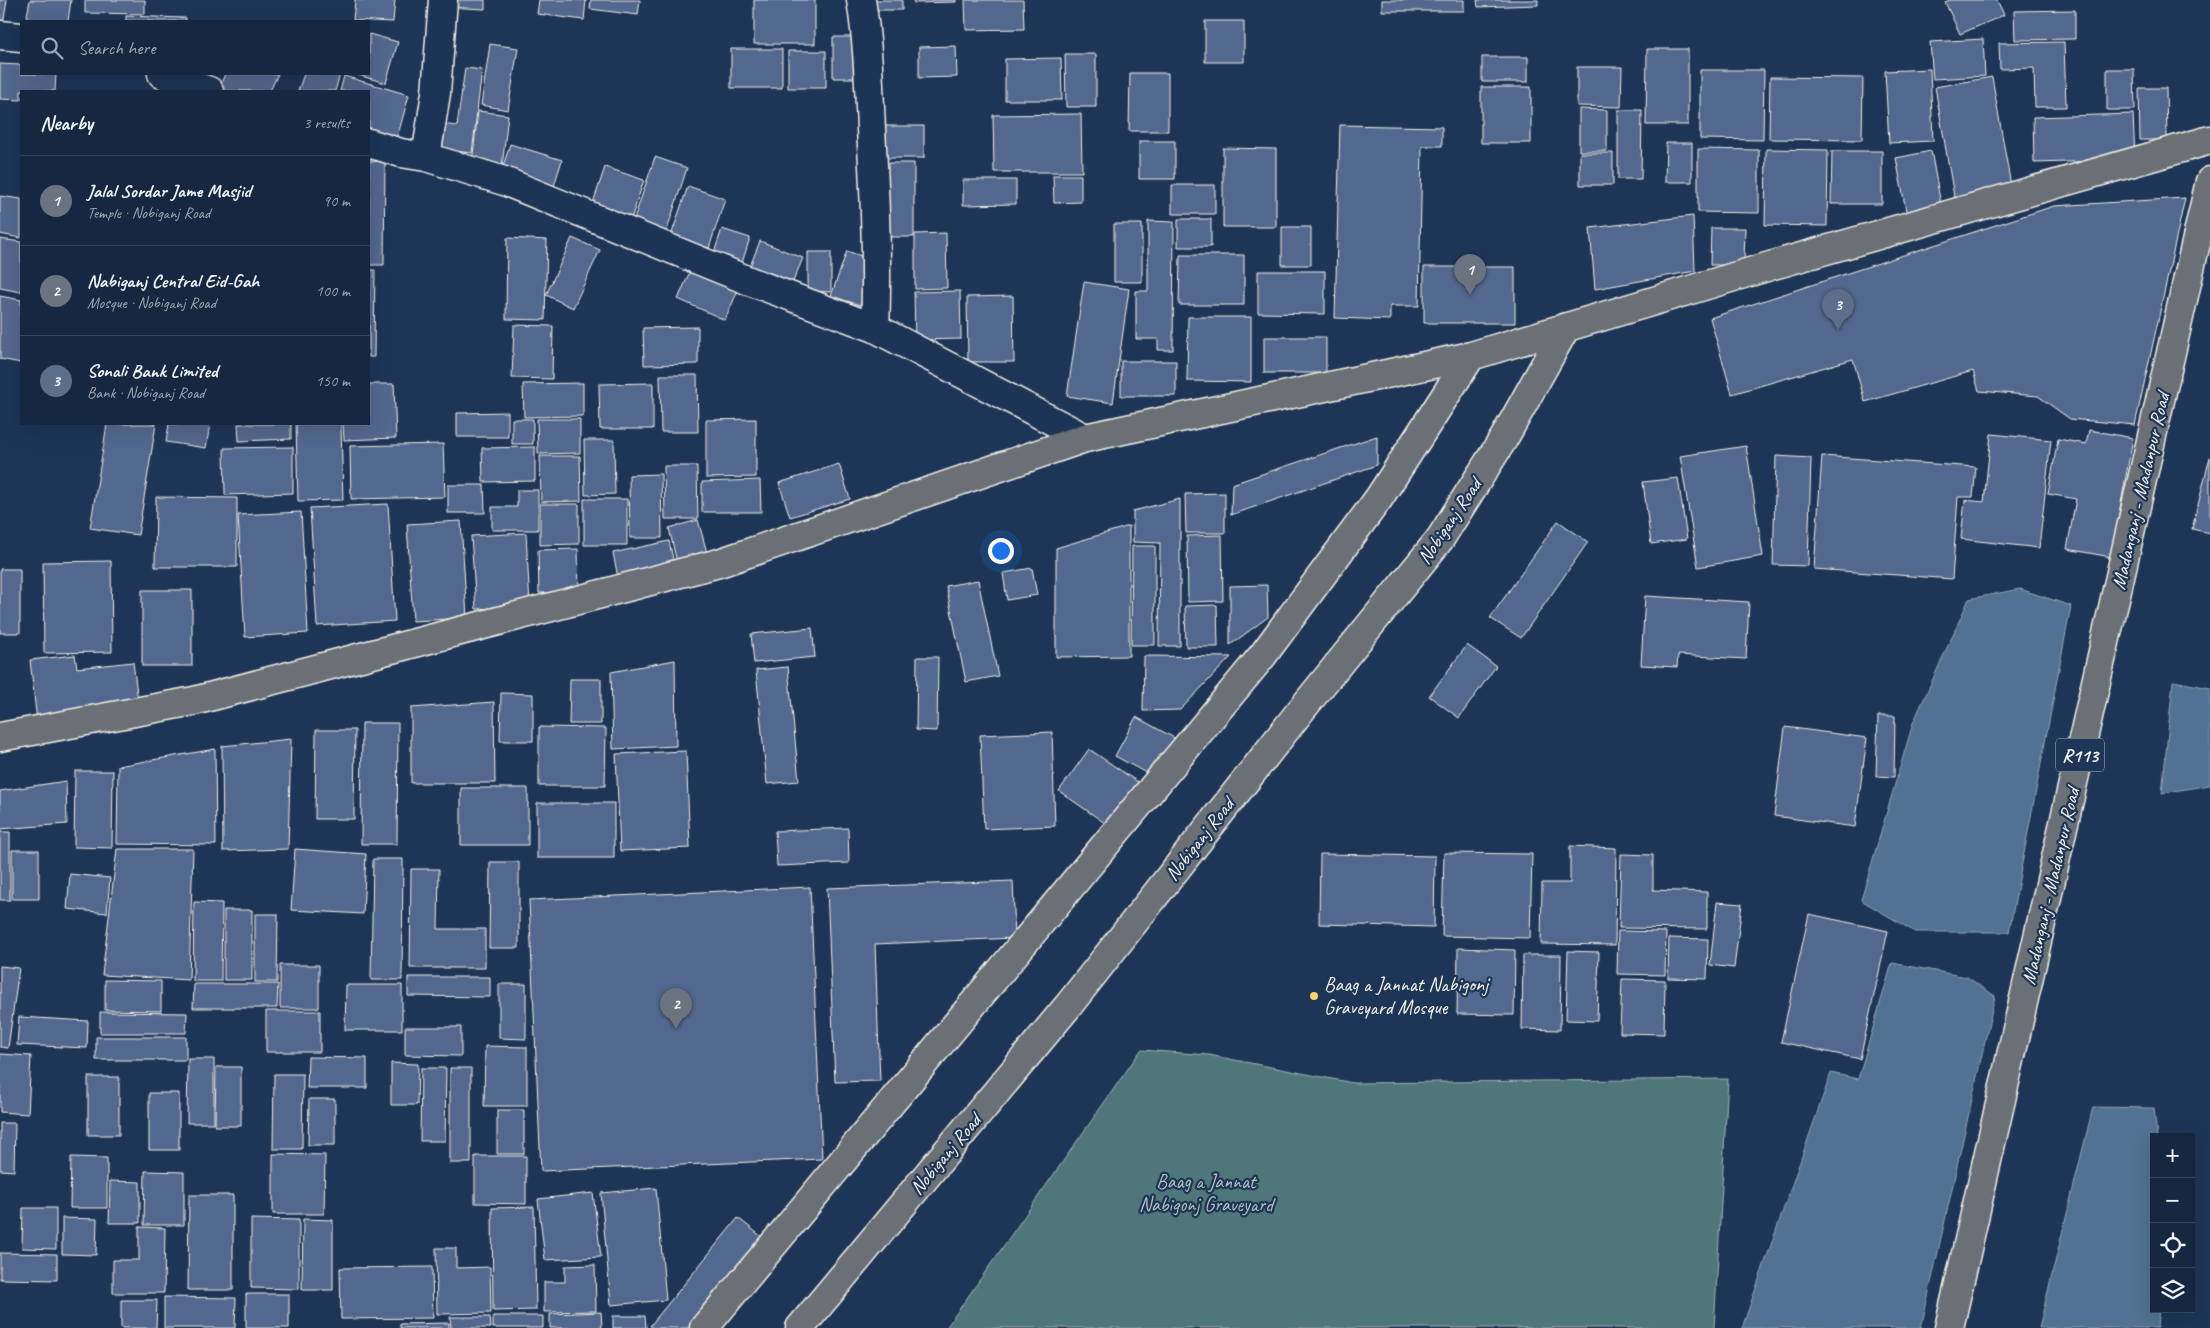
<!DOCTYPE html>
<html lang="en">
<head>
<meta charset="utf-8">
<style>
	body { margin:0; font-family:Caveat,sans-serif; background:#1f3048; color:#f1f3f6 }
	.controls { position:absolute; right:15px; bottom:15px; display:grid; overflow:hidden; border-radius:0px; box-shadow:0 5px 20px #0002 }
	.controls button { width:45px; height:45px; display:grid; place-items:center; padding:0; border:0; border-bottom:1px solid #35445a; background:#162841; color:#f1f3f6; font:25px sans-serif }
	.you { position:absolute; left:1000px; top:550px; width:18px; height:18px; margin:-12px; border:4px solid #fff; border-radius:50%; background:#1a73e8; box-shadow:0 0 0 8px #1a73e833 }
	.badge { display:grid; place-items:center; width:32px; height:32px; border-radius:50%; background:#8c9099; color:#fff; font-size:16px; font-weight:700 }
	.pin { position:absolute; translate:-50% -41px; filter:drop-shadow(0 1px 2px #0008) }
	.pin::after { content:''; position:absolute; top:26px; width:18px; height:15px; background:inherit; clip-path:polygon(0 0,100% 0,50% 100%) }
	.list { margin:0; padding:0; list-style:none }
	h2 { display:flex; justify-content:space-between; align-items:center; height:65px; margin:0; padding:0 20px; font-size:21px }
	h2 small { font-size:16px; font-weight:400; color:#9ea6b1 }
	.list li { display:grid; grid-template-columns:32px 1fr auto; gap:15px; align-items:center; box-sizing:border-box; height:90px; padding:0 20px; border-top:1px solid #35445a }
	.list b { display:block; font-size:19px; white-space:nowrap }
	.list p { margin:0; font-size:16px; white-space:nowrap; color:#9ea6b1 }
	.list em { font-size:16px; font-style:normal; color:#9ea6b1 }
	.icon { flex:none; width:28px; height:28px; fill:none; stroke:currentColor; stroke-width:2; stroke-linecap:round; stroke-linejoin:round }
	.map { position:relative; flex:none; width:2210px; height:1328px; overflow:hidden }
	.search { position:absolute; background:#162841; box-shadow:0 5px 20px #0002; left:20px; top:20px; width:350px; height:55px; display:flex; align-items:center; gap:12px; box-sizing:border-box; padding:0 18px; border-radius:0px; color:#9ea6b1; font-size:19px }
	.panel { position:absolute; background:#162841; box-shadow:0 5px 20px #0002; left:20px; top:90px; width:350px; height:335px; border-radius:0px }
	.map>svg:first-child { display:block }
	.green { fill:#507679; stroke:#a2b4b0 }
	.water { fill:#517292; stroke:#92a5b4 }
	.building { fill:#52678e; stroke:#f4f1e8 }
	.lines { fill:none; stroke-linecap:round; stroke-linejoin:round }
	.minor-casing { stroke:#f4f1e8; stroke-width:31 }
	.major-casing { stroke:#f4f1e8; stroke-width:31 }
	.minor { stroke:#1d3557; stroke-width:28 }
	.major { stroke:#6a7074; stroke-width:28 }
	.poi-dot { fill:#ffd166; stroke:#1d3557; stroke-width:2 }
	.labels { text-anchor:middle; stroke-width:4.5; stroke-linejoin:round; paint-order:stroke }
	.shield { fill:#1d3557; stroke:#b4b9bc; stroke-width:1 }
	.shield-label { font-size:19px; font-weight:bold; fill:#f4f1e8 }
	.street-label { font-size:20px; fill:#f4f1e8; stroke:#1d3557 }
	.poi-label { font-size:20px; fill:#f4f1e8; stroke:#1d3557; text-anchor:start }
	.park-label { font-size:20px; fill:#b2c0bc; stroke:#1d3557 }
</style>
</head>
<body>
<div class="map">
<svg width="2210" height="1328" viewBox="0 0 2210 1328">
	<rect width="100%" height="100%" fill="#1d3557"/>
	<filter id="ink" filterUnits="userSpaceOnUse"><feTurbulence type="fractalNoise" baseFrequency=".02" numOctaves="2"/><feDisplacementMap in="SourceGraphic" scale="10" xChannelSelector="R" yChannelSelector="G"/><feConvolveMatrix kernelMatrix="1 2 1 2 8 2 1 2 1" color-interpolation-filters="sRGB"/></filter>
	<g filter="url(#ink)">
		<path class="green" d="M1141 1050 1209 1055 1353 1083 1728 1079 1714 1328H946Z"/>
		<path class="water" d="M2020 589 2071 606 2009 932H1915L1861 900 1913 723 1969 599Z
			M2173 681 2210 688V785L2162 793Z
			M1892 963 1967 977 1995 996 1921 1328H1742L1831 1073 1858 1079Z
			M2093 1107 2154 1108 2157 1137H2154V1309H2159L2157 1328H2039Z"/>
		<path class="building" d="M0 0H7L3 24H0Z
			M30 0H71L68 21H26Z
			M85 0H145V14L85 13Z
			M355 0H395L393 22 353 20Z
			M445 0H485V9L445 7Z
			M539 0H586L584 20 537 14Z
			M591 0H640L638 15 590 9Z
			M754 0H815V44H754Z
			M868 0H902V10H868Z
			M913 0H956V2L914 3Z
			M965 0H1023L1024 29 966 30Z
			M1382 0H1464V11H1382Z
			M1477 0H1538V5L1478 7Z
			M1950 0H1997L2004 15 1960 34 1945 2Z
			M2075 10V39L2015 40 2014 11Z
			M126 16 186 18V21H126Z
			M1205 21H1244V62H1205Z
			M369 34 398 42 386 83 354 74H369Z
			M833 37H863V78H833Z
			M1983 39 1985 76 1933 79 1930 42Z
			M2064 42 2066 107H2035L2034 68 2000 69 1999 43Z
			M490 44 518 48 508 110 481 105Z
			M956 46 957 77 919 78V47Z
			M731 49H782V88H731Z
			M1647 49H1688V125H1646Z
			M788 51H826V88H788Z
			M1065 54H1096V107H1066Z
			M1482 57H1528V82H1482Z
			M1061 58 1062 100H1005V59Z
			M0 64 21 65V74H56L55 91H21V100L0 99Z
			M1577 67H1622L1621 107 1577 106Z
			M465 68 482 70 472 153 429 148 432 123 457 126Z
			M1930 69 1933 141 1889 143 1885 71Z
			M2107 69H2134L2135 110H2107Z
			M1700 70H1764L1763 140 1700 139Z
			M1130 73H1168V131H1129Z
			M225 74H278L270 91H225L219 88Z
			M304 74H340L335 91H298Z
			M344 76 409 95 395 145 369 137V91H340Z
			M1770 77 1863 78 1862 140 1769 139Z
			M1992 77 2012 192 1955 202 1935 87Z
			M1481 87H1531V143H1481Z
			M2139 88H2166L2167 140H2140Z
			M1579 109 1607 110V151H1579Z
			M1618 110H1642L1641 179H1618Z
			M478 111 508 115 502 167 472 163Z
			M1081 114 1082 172H994L993 115Z
			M2133 114 2135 160 2034 163 2033 117Z
			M1340 125 1442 127V146H1422L1419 306H1390V320L1335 318Z
			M877 126H924V158H877Z
			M1139 141H1175V179H1139Z
			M1666 143H1692V182H1665Z
			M510 144 562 160 553 189 501 173Z
			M1223 148 1276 149V227H1223Z
			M1698 149 1759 150V213L1698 212Z
			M1766 149 1828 150 1827 226 1765 225Z
			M1832 151H1882V204H1831Z
			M1931 151 1942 210 1907 216 1896 158Z
			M1580 153H1613V185H1580Z
			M655 157 687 168 666 233 633 222Z
			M369 161 385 162 384 265H369Z
			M877 163H914V237H877Z
			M605 167 644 180 631 219 592 206Z
			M1053 175H1081V202L1054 203Z
			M963 180H1016V204L963 205Z
			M1172 185H1215V214H1172Z
			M688 186 725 199 709 248 671 236Z
			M0 196 21 199V238L0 234Z
			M2185 198 2135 425 2070 419 2038 396 1979 391 1973 371 1865 402 1853 359 1732 394 1710 318 2054 206Z
			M1693 216 1695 271 1595 289 1590 228Z
			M1178 219H1211V247H1178Z
			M1148 221 1174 222 1173 350H1158V339H1136V291H1148Z
			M1114 224H1142V282H1114Z
			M1282 227H1311V265H1282Z
			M1711 228H1745L1744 265H1710Z
			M722 229 750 238 740 269 712 259Z
			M946 233 947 288 915 289V234Z
			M507 238 547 240 545 320 506 319Z
			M572 238 600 250 573 308 546 295Z
			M0 239 21 242V292L0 288Z
			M760 241 803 258 789 291 747 274Z
			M847 251 875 261 860 305 831 296Z
			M808 252H831V292L808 291Z
			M1180 255H1244V305H1179Z
			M692 267 739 288 725 320 678 299Z
			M1424 267H1515V323H1424Z
			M369 270H375L374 357H369Z
			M1258 271H1325V314L1258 313Z
			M1084 282 1129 289 1113 403 1067 396Z
			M960 291 961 339 915 340 914 292Z
			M0 296 21 300V363L0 359Z
			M1013 296 1014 362H968L967 297Z
			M1188 317H1251V382L1187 381Z
			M514 325 553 326 552 379 512 378Z
			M698 327V364L644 365 643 328Z
			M1264 337H1326V373H1264Z
			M1121 361H1176V396H1121Z
			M660 375H697L698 432H661Z
			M583 383V416L524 417 523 384Z
			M653 383V429H600L599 384Z
			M369 384H394L396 438 344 440 343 424H369Z
			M508 412V437H457V413Z
			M512 419H533V444H512Z
			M537 419H580V453L538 454Z
			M756 419V477L706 478V420Z
			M107 424H156L138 535 90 528Z
			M169 424H210L206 448 166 442Z
			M238 424H291V439L239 441Z
			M296 424H341L343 500 298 501Z
			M2089 430 2133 438 2111 557 2067 549 2076 499 2048 494 2058 439 2086 444Z
			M1991 434 2051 440 2039 548 1961 539 1965 500 1984 502Z
			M1377 436V465L1231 515 1232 484Z
			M584 440H614L615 494 585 495Z
			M443 444 445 497 351 499 350 446Z
			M1746 446 1763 556 1698 567 1680 456Z
			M293 447V493L225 495 224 448Z
			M535 447V481L483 482 482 448Z
			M540 456H580L581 501 541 502Z
			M1776 456 1811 458 1808 566 1773 565Z
			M1822 456 1976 467 1973 497H1958L1952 579 1814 569Z
			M2210 457V533L2192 529Z
			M839 464 850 499 790 517 779 483Z
			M664 466H697L698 519H665Z
			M661 474 662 538H630L629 475Z
			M1678 478 1687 539 1651 544 1643 482Z
			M760 480 761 512H702V482Z
			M448 485H484L485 513H448Z
			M517 490H538V530H492V507H517Z
			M1225 493V533H1186L1185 494Z
			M156 497 237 498V567H155Z
			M584 499H627V545H584Z
			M1180 499V646H1159L1160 543 1133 542V511Z
			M388 504 395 621 317 626 310 508Z
			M540 504H579V544L540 545Z
			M301 512 308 633 245 637 238 515Z
			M698 520 709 560 678 567 669 528Z
			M461 521 467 618 413 621 407 524Z
			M1558 521 1588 542 1521 638 1490 618Z
			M1129 526V656L1056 657V548Z
			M526 533 530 606 476 609 471 536Z
			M1222 535 1223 601 1188 602 1187 536Z
			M669 541 675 568 619 582 613 553Z
			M1132 546H1155V645H1131Z
			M578 549 579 592 539 593 538 550Z
			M111 561 112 652 44 653 43 562Z
			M1032 568 1037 595 1007 600 1003 573Z
			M0 569H20V633H0Z
			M978 580 998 676 966 682 946 586Z
			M1267 585 1268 617 1230 645V586Z
			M142 590H192V666H142Z
			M1645 596 1749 602 1746 659 1678 655 1677 667 1641 665Z
			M1217 605 1218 647H1186L1185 606Z
			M812 628 815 657 754 663 751 634Z
			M1467 645 1496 666 1459 718 1429 696Z
			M75 655 77 668 133 662 139 709 37 721 30 660Z
			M1144 656 1231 657 1180 710 1143 711Z
			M917 657H938L937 731 916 730Z
			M675 660 676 746 613 749 611 672Z
			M788 667 799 781 767 784 756 670Z
			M570 679H601V724H569Z
			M501 693 533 694V741H500Z
			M494 702 495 783H411V708Z
			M1878 716H1895L1894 777 1876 776Z
			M1136 717 1178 740 1157 779 1115 756Z
			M362 723H398L397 844H361Z
			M539 727 606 728 605 786H539Z
			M1785 727 1867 738 1855 827 1774 816Z
			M316 730H355L354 819H315Z
			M1052 732 1055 826 984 829 980 735Z
			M291 739 288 849 223 851 222 746Z
			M215 749 216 845 117 844 118 766Z
			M1089 749 1142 785 1112 828 1059 791Z
			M686 751 690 848 620 851 616 754Z
			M75 771H113L112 848 74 847Z
			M66 781 67 824 0 829V791Z
			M461 788H528V845H461Z
			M537 803H614V858H537Z
			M848 828 849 863 777 866 775 831Z
			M0 832H10V900H0Z
			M1570 846 1616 848 1615 945 1541 944 1542 883H1570Z
			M117 849H193L189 980 102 975Z
			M295 849 366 854 363 914 291 910Z
			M12 850H39V899H12Z
			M1444 853 1532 854 1530 938 1442 936Z
			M1320 854 1435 856 1434 927 1319 924Z
			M1621 854 1653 855V890L1707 892V929L1619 928Z
			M373 859H403L402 980H371Z
			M490 862H519V948H489Z
			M411 869H439L438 929H485V968H410Z
			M70 874 110 878 107 913 67 909Z
			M1013 881 1015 938 875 944 880 1081 835 1082 827 888Z
			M810 887 822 1159 541 1171 529 900Z
			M194 902 222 903 221 981H193Z
			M1717 902 1742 904 1734 968 1710 965Z
			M224 910H252V980H224Z
			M255 914H278L277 982H255Z
			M1809 914 1888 931 1860 1059 1781 1042Z
			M1618 931 1666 932 1665 975 1617 974Z
			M1669 938 1708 939 1707 979 1668 978Z
			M1458 948 1515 950 1514 1015 1457 1014Z
			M1568 951 1599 952 1597 1021 1566 1020Z
			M1523 955H1561L1560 1030 1522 1029Z
			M280 965H319V1008H280Z
			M0 966 19 968 8 1048 0 1047Z
			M408 977H490V997L408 996Z
			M1622 979 1665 980 1664 1034 1620 1033Z
			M105 980 161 981V1011L105 1010Z
			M194 984H278L277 1008H193Z
			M499 984H526V1039L499 1038Z
			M346 985H402V1030H345Z
			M266 1011H320V1052H266Z
			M100 1012 187 1013 186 1033H100Z
			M19 1017 88 1021 87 1048 17 1045Z
			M405 1027H461V1056L405 1055Z
			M96 1037H186V1060H96Z
			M485 1046 527 1047V1106H484Z
			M0 1054 31 1056 28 1114 0 1112Z
			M308 1057 367 1058V1088H307Z
			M188 1059H214V1123H187Z
			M391 1063 418 1064 417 1105H391Z
			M216 1067H241V1126H215Z
			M421 1068H446L445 1141H420Z
			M450 1068H471V1163H450Z
			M274 1074H303L302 1149H273Z
			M88 1077H119V1135H88Z
			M149 1093H179V1150H149Z
			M309 1099H335V1145H308Z
			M497 1110H524V1154H497Z
			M0 1123H15L14 1171 0 1170Z
			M273 1154 325 1155 324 1214H273Z
			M475 1156H526V1204L475 1203Z
			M71 1157 107 1158V1208H70Z
			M145 1171 184 1172V1225H144Z
			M110 1181 140 1182V1223H109Z
			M656 1188 666 1300 611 1305 601 1193Z
			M593 1193 601 1257 545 1260 538 1199Z
			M189 1195H233V1290H188Z
			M534 1207 536 1310 493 1311 492 1208Z
			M23 1208H56V1249L22 1248Z
			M62 1218 97 1219 96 1255 62 1254Z
			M738 1218 767 1241 696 1328H653L650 1326Z
			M251 1219 299 1220V1289L251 1288Z
			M303 1219 333 1220V1290H302Z
			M139 1227 165 1228 164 1293H113V1260H139Z
			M436 1248H456V1268L490 1267 491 1313 437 1314Z
			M0 1253 57 1254V1280L0 1279Z
			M595 1265 596 1311 544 1312V1282H565V1266Z
			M432 1267 433 1318 341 1319 340 1268Z
			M246 1294H289V1328H246Z
			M164 1297 236 1298 235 1328H164Z
			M121 1300H157L156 1328H121Z
			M601 1312 602 1328H550V1314Z
			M493 1316H543V1328H493Z
			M613 1316H645L646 1328H613Z
			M450 1317H490L491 1328H451Z
			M449 1323V1328H400V1324Z"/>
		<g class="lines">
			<defs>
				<path id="minor" d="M861 0C868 43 869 86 871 129 875 196 878 262 875 328
					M0 35 21 37
					M162 74 209 91
					M369 143 401 153 426 157 504 181 752 282 875 328 1085 438
					M426 157 436 93 443 0"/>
				<path id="major" d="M0 737 194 701 719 563 1085 438 1471 356 1770 266 2210 140
					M704 1328 1263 655 1379 498 1471 356
					M800 1328 1068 1006 1302 709 1440 539 1504 438 1566 327
					M1949 1328 2210 181"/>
			</defs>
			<use href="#minor" class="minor-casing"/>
			<use href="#major" class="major-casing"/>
			<use href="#minor" class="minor"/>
			<use href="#major" class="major"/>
		</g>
	</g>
	<circle class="poi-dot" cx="1314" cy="996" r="5"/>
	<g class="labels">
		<rect class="shield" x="2056" y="738.5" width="48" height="33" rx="4"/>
		<g class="shield-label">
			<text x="2080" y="762">R113</text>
		</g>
		<g class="street-label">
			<text transform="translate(2140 491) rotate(-77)" y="7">Madanganj - Madanpur Road</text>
			<text transform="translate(1449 521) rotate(-56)" y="7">Nobiganj Road</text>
			<text transform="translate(1199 839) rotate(-52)" y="7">Nobiganj Road</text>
			<text transform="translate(2050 886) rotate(-77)" y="7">Madanganj - Madanpur Road</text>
			<text transform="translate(945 1154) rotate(-50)" y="7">Nobiganj Road</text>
		</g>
		<g class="poi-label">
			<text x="1324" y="991">Baag a Jannat Nabigonj<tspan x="1324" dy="23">Graveyard Mosque</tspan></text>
		</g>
		<g class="park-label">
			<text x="1206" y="1188">Baag a Jannat<tspan x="1206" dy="23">Nabigonj Graveyard</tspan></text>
		</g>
	</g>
</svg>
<div class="controls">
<button>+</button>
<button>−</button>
<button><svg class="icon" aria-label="locate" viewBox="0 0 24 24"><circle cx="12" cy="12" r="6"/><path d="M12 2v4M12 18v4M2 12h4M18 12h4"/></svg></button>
<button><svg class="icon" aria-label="layers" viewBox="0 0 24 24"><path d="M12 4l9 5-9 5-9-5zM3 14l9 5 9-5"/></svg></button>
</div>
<div class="you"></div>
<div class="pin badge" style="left:1470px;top:295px;background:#6b7280">1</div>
<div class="pin badge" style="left:676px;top:1029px;background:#6b7280">2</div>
<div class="pin badge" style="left:1838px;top:330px;background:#5c6f8a">3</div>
<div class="search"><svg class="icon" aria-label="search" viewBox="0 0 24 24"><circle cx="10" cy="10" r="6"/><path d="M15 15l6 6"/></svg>Search here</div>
<section class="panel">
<h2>Nearby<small>3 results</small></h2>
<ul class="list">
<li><span class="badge" style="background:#6b7280">1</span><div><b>Jalal Sordar Jame Masjid</b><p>Temple · Nobiganj Road</p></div><em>90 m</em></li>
<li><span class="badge" style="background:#6b7280">2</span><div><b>Nabiganj Central Eid-Gah</b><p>Mosque · Nobiganj Road</p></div><em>100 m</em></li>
<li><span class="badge" style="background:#5c6f8a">3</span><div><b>Sonali Bank Limited</b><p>Bank · Nobiganj Road</p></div><em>150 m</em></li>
</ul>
</section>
</div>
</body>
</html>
